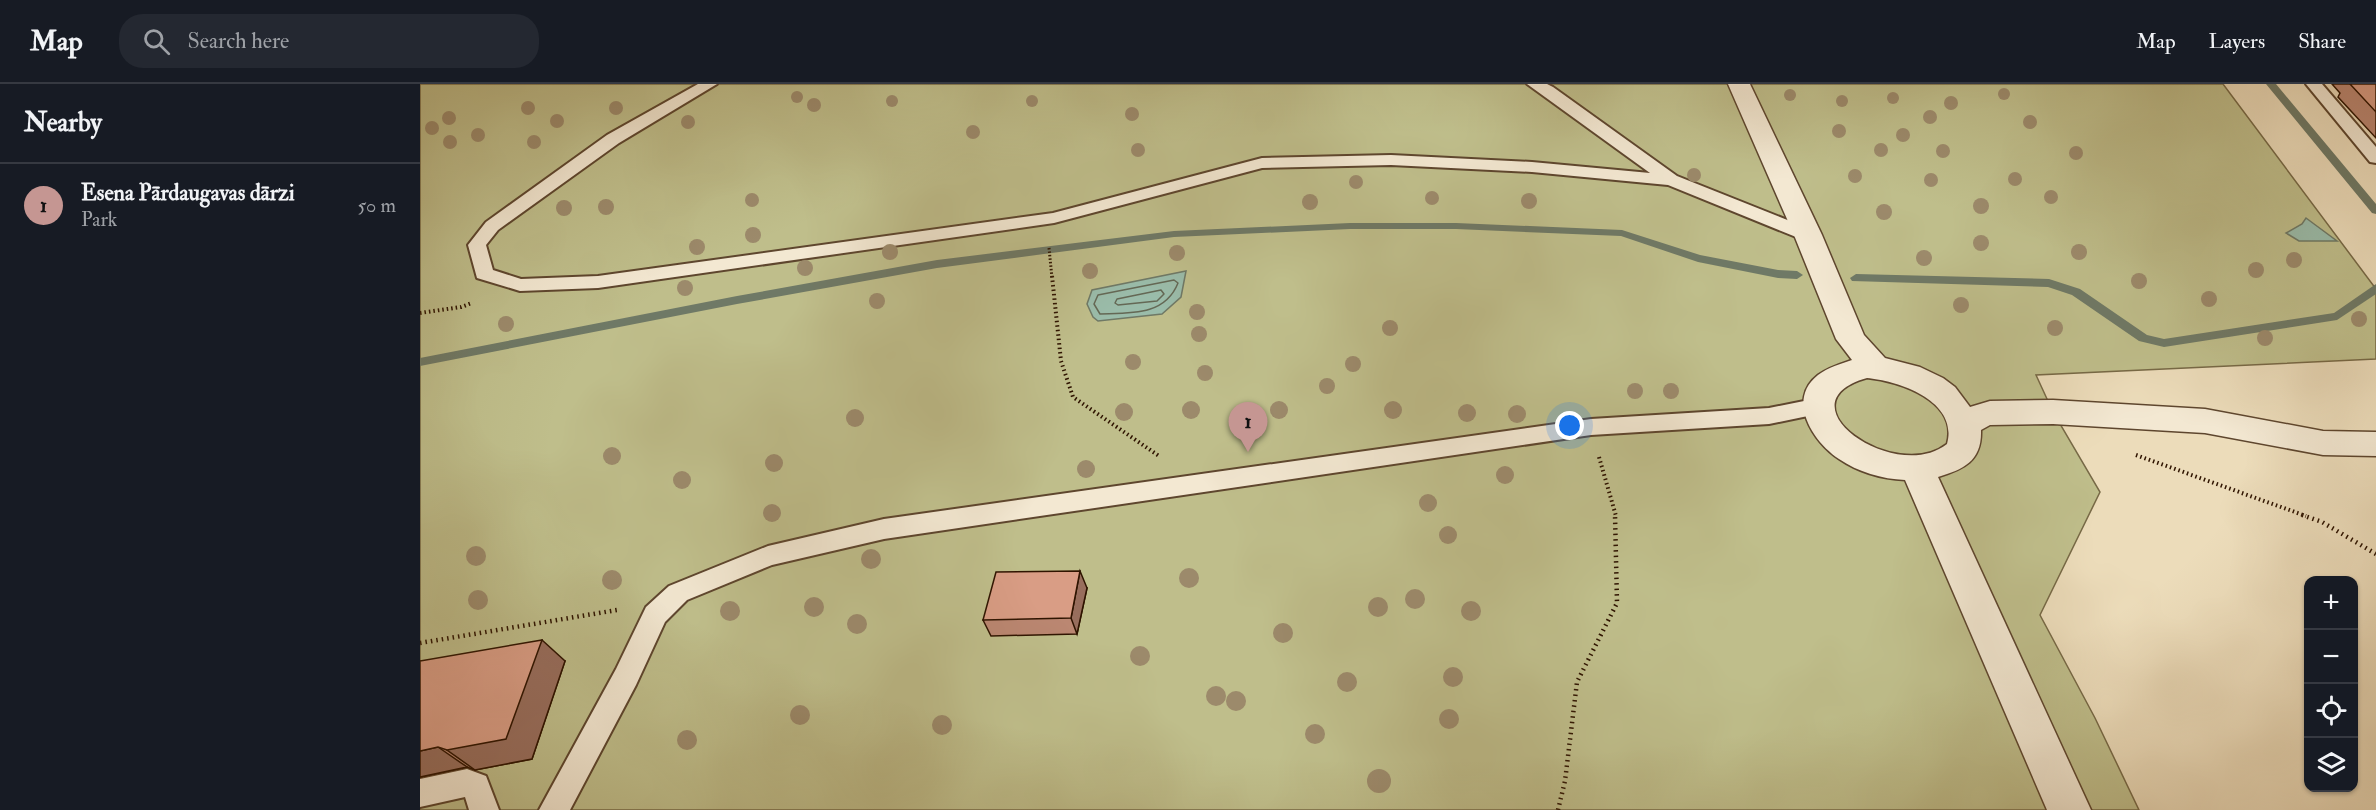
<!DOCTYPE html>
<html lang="en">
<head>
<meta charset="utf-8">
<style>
	body { margin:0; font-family:"IM FELL Double Pica",serif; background:#242831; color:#f1f3f6 }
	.controls { position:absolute; right:18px; bottom:18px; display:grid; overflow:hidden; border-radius:12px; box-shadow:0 2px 4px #0004 }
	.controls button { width:54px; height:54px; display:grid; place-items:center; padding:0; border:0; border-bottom:2px solid #363941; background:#171b24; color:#f1f3f6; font:30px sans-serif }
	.you { position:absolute; left:1150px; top:342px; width:21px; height:21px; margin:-15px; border:4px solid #fff; border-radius:50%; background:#1a73e8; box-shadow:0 0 0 9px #1a73e833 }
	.badge { display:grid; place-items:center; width:39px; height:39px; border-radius:50%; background:#c59692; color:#111; font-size:20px; font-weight:700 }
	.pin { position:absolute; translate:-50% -50px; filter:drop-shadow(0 2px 3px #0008) }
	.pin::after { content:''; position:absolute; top:32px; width:21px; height:18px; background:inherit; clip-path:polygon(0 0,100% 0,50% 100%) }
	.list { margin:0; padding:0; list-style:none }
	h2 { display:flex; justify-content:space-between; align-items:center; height:78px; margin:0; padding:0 24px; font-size:26px }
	h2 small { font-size:20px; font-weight:400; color:#9ea1a6 }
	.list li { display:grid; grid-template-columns:39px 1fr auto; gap:18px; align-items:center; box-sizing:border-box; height:84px; padding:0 24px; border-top:2px solid #363941 }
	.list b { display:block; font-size:22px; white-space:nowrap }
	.list p { margin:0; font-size:20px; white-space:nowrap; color:#9ea1a6 }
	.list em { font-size:20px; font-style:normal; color:#9ea1a6 }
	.icon { flex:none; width:33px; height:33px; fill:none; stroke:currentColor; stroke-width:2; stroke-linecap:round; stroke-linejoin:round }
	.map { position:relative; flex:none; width:1956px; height:726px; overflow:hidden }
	header { display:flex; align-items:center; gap:36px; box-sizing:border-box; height:84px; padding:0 30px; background:#171b24; border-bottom:2px solid #363941 }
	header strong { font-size:28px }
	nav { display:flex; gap:33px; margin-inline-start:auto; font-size:21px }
	.search { width:420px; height:54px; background:#242831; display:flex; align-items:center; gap:15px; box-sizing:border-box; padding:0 21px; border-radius:24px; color:#9ea1a6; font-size:22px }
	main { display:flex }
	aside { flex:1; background:#171b24 }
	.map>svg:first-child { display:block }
	.green { fill:#bfbe8b; stroke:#776946; stroke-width:1.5 }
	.water { fill:#9abcaa; stroke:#6f7966; stroke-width:1.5 }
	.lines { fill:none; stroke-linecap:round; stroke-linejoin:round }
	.shore { stroke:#646855; stroke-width:1.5 }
	.stream { fill:#6f7966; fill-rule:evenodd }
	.service-casing { stroke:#5e462e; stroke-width:4 }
	.minor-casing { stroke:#5e462e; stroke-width:3 }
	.path-far2 { stroke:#2f1400; stroke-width:3; stroke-dasharray:1.5 2; stroke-linecap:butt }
	.path-far1 { stroke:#2f1400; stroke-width:4; stroke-dasharray:1.5 3; stroke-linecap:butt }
	.path { stroke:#2f1400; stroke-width:4.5; stroke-dasharray:1.5 4; stroke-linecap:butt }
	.service { fill:#f3e8d2; fill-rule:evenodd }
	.minor { fill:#f3e8d2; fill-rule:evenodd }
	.tree { fill:#9c8a6b }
	.wall { fill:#bb8772; stroke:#2f1400; stroke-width:1.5 }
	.shaded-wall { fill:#986e5d; stroke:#2f1400; stroke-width:1.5 }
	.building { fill:#d99d85; stroke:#2f1400; stroke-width:1.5 }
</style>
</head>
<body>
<header>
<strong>Map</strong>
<div class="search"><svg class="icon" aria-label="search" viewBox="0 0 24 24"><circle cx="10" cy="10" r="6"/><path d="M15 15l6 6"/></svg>Search here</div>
<nav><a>Map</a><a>Layers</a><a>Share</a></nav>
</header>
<main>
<aside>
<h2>Nearby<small></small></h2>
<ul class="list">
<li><span class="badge">1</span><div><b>Esena Pārdaugavas dārzi</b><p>Park</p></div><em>50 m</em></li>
</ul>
</aside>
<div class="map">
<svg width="1956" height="726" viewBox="0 0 1956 726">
	<rect width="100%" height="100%" fill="#ecdcba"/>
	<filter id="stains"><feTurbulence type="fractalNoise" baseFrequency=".00333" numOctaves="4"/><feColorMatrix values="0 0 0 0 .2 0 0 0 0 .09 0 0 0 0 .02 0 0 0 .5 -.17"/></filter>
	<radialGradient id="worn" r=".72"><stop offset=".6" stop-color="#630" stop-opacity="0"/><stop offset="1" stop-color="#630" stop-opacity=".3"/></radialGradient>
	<path class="green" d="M0 0H1803L1956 205V275L1616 291 1633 328 1680 408 1620 531 1675 634 1719 726H0Z"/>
	<path class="water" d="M1886 134 1917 157H1879L1866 149 1882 140Z
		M766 187 761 213 742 230 678 237 673 233 667 220 672 206Z"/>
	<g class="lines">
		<path class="shore" d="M754 196 758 199C745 232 710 229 680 230L674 220 678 211Z
			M741 206 744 210 737 217 698 221 695 219 697 215Z"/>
		<path class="stream" d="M1846 0H1856L1956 120V130L1952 129Z
			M930 139H1036L1202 146 1280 171 1358 186 1377 187 1383 191 1377 195 1358 194 1278 178 1201 152 1036 145H930L754 153 517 184 317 220 0 282V274L317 212 517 176 754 147Z
			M1436 190 1629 195 1660 205 1727 251 1744 255 1914 229 1956 200V210L1917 236 1744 263 1719 257 1652 211 1628 203 1432 197 1430 194Z"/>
		<defs>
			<path id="service" d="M278 0H297L199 59 78 146 66 161 73 186 101 195 178 192 633 129 842 74 971 71 1112 78 1230 89 1107 0H1127L1133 3 1257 92 1395 147 1397 151 1395 155H1381L1248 101 1112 88 971 81 842 84 634 139 178 204 100 207 57 194 48 161 66 138 187 51Z
				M1886 0H1902L1956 63V79L1950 78Z
				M1399 314 1407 316 1410 322 1407 328 1349 340 1171 351 464 455 352 481 267 516 245 538 216 601 150 726H119L196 585 226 523 249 502 348 462 464 435 1171 335 1349 324Z
				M47 685 66 692 79 726H49L45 713 0 723V695Z"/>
			<path id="minor" d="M1308 0H1330L1402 151 1444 251 1465 274 1500 283 1523 294 1535 303 1550 323 1570 317 1633 316 1785 325 1903 347 1956 348V372L1903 371 1785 349 1633 340 1570 341 1561 346C1562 377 1544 385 1518 393L1671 726H1627L1485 396C1462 395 1438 388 1419 375 1393 358 1366 316 1398 291 1409 283 1420 280 1432 276L1416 255 1374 151ZM1447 294C1479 297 1539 317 1527 360 1475 401 1358 319 1447 294Z"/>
		</defs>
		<use href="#service" class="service-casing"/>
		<use href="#minor" class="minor-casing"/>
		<path class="path-far2" d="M629 164 632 194"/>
		<path class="path-far1" d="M632 192 641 277 653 313 739 372
			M0 229 41 223 52 219
			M1716 371 1886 432
			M1179 373 1196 432"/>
		<path class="path" d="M1882 431 1902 438 1956 470
			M0 559 197 526
			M1138 726 1145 697 1157 598 1197 519 1195 431"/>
		<use href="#service" class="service"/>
		<use href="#minor" class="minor"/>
	</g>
	<g class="tree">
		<circle cx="1584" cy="10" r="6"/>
		<circle cx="1370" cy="11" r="6"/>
		<circle cx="377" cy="13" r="6"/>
		<circle cx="1473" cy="14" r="6"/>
		<circle cx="472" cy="17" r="6"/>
		<circle cx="612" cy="17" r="6"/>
		<circle cx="1422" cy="17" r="6"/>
		<circle cx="1531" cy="19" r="7"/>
		<circle cx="394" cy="21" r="7"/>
		<circle cx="108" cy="24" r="7"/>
		<circle cx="196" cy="24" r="7"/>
		<circle cx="712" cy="30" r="7"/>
		<circle cx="1510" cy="33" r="7"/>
		<circle cx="29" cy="34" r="7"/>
		<circle cx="137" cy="37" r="7"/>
		<circle cx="268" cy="38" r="7"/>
		<circle cx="1610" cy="38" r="7"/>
		<circle cx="12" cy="44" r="7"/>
		<circle cx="1419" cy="47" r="7"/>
		<circle cx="553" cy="48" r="7"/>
		<circle cx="58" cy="51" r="7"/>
		<circle cx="1483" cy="51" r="7"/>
		<circle cx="30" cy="58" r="7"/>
		<circle cx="114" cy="58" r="7"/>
		<circle cx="718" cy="66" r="7"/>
		<circle cx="1461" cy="66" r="7"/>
		<circle cx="1523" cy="67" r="7"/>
		<circle cx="1656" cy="69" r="7"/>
		<circle cx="1274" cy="91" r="7"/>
		<circle cx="1435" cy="92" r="7"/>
		<circle cx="1595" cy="95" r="7"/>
		<circle cx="1511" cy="96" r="7"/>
		<circle cx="936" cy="98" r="7"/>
		<circle cx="1631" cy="113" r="7"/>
		<circle cx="1012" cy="114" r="7"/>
		<circle cx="332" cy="116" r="7"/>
		<circle cx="1109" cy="117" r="8"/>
		<circle cx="890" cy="118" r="8"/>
		<circle cx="1561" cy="122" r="8"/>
		<circle cx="186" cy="123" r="8"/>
		<circle cx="144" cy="124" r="8"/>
		<circle cx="1464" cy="128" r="8"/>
		<circle cx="333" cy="151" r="8"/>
		<circle cx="1561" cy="159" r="8"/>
		<circle cx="277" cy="163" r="8"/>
		<circle cx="470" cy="168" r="8"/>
		<circle cx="1659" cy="168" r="8"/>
		<circle cx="757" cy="169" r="8"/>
		<circle cx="1504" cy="174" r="8"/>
		<circle cx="1874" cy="176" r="8"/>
		<circle cx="385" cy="184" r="8"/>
		<circle cx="1836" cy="186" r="8"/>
		<circle cx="670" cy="187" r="8"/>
		<circle cx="1719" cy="197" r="8"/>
		<circle cx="265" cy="204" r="8"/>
		<circle cx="1789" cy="215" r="8"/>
		<circle cx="457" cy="217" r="8"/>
		<circle cx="1541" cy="221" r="8"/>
		<circle cx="777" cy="228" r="8"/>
		<circle cx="1939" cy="235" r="8"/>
		<circle cx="86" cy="240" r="8"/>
		<circle cx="970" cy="244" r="8"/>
		<circle cx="1635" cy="244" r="8"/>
		<circle cx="779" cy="250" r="8"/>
		<circle cx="1845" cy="254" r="8"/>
		<circle cx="713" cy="278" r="8"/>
		<circle cx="933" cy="280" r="8"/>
		<circle cx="785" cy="289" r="8"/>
		<circle cx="907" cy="302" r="8"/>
		<circle cx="1215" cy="307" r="8"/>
		<circle cx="1251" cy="307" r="8"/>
		<circle cx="771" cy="326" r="9"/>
		<circle cx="859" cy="326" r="9"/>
		<circle cx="973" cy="326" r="9"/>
		<circle cx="704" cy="328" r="9"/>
		<circle cx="1047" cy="329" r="9"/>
		<circle cx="1097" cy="330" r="9"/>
		<circle cx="435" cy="334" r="9"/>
		<circle cx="192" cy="372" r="9"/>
		<circle cx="354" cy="379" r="9"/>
		<circle cx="666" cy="385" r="9"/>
		<circle cx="1085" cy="391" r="9"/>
		<circle cx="262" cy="396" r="9"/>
		<circle cx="1008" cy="419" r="9"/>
		<circle cx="352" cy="429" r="9"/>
		<circle cx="1028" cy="451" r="9"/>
		<circle cx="56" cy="472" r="10"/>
		<circle cx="451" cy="475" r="10"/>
		<circle cx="769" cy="494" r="10"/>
		<circle cx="192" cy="496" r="10"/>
		<circle cx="995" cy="515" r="10"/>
		<circle cx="58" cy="516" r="10"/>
		<circle cx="394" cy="523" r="10"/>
		<circle cx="958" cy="523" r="10"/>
		<circle cx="310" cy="527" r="10"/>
		<circle cx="1051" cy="527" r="10"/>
		<circle cx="437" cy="540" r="10"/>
		<circle cx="863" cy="549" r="10"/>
		<circle cx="720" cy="572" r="10"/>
		<circle cx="1033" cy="593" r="10"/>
		<circle cx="927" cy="598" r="10"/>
		<circle cx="796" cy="612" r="10"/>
		<circle cx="816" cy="617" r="10"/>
		<circle cx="380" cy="631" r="10"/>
		<circle cx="1029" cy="635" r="10"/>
		<circle cx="522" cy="641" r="10"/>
		<circle cx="895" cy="650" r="10"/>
		<circle cx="267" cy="656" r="10"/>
		<circle cx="959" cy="697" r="12"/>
	</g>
	<path class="wall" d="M1912 0H1956V54L1918 13 1920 9Z
		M667 504 657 550 571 552 563 536Z
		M0 577H145L112 675 55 686 47 683 0 693Z"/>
	<path class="shaded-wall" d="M660 487 667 504 657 550 651 534Z
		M122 556 145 577 112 675 55 686 27 666Z
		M18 663 47 683 0 693V667Z"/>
	<path class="building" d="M1930 0H1956V28Z
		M660 487 651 534 563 536 576 488Z
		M122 556 86 655 27 666 18 663 0 667V577Z"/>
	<rect width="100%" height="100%" filter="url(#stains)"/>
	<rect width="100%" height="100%" fill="url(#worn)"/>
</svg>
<div class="controls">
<button>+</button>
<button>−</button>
<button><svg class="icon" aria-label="locate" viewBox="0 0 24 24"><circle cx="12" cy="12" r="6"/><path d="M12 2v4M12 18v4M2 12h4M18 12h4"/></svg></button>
<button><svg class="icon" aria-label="layers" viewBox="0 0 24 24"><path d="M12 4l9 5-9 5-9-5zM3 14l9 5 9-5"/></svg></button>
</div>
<div class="you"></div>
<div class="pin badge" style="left:828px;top:368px">1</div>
</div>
</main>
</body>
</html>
